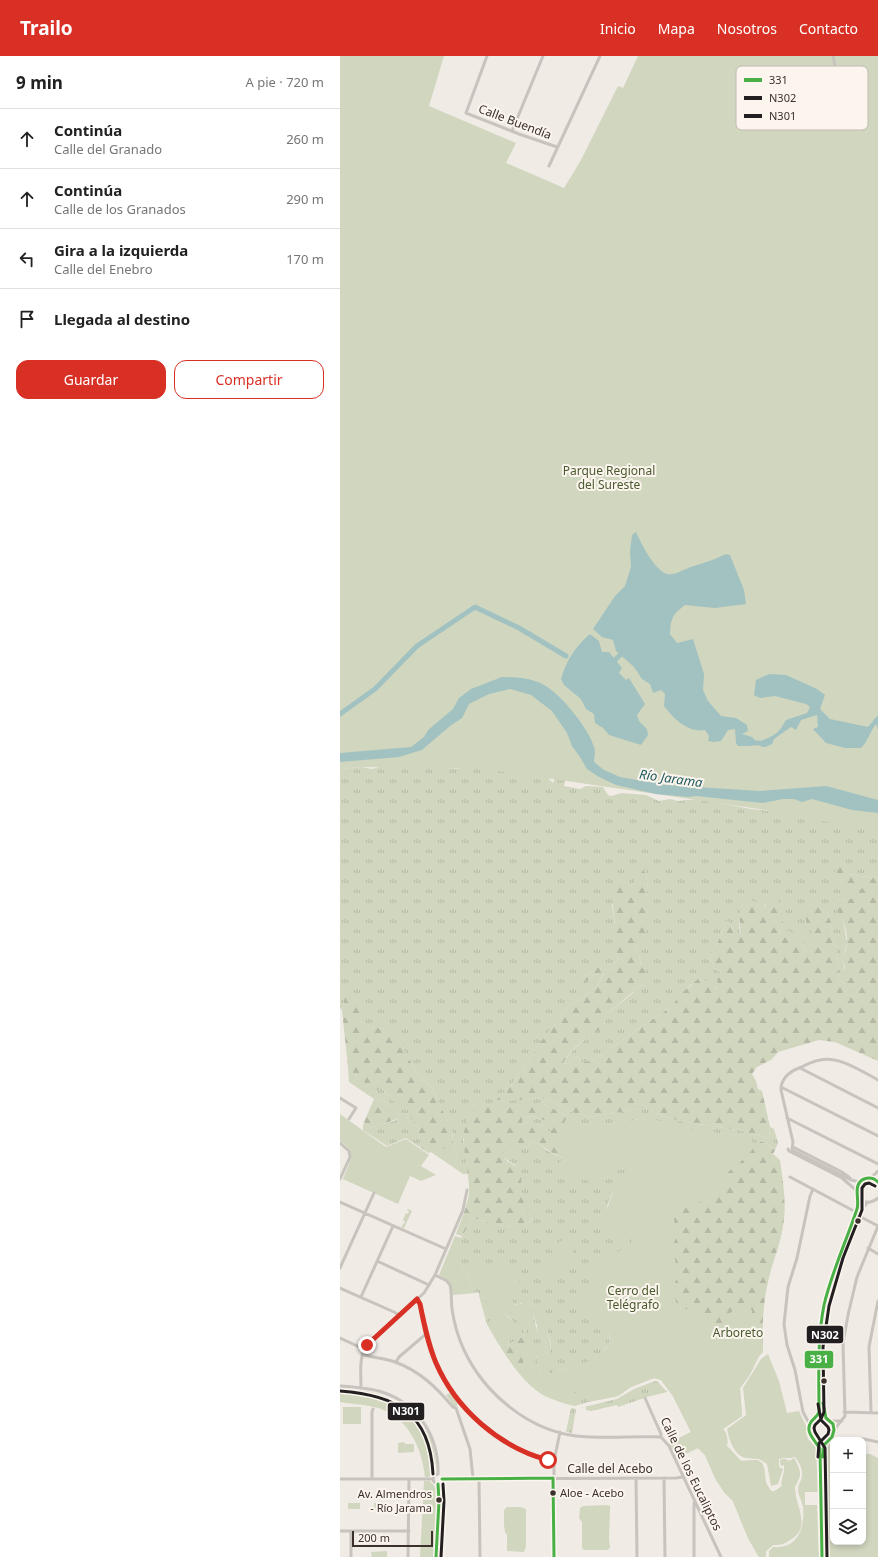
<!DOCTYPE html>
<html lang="es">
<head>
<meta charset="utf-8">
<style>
	body { margin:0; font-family:"Noto Sans",sans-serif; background:#f6f6f6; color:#222 }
	.controls { position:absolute; right:12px; bottom:12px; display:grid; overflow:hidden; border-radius:8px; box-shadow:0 2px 6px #0003 }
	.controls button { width:36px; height:36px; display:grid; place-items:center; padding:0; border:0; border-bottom:1px solid #e0e0e0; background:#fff; color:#222; font:20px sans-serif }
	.scale { position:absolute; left:12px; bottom:10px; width:81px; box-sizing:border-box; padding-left:4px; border:2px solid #3b302b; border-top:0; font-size:11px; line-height:14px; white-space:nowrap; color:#3b302b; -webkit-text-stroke:3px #fbf5ee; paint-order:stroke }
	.stop { position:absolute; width:12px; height:12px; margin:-9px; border:3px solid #d93025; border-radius:50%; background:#fff }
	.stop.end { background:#d93025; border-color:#fff; box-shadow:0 1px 4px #0008 }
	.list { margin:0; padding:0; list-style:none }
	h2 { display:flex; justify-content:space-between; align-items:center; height:52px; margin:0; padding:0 16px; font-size:17px }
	h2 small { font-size:13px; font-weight:400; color:#767676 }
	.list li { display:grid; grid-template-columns:26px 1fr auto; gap:12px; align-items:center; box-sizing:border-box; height:60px; padding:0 16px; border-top:1px solid #e0e0e0 }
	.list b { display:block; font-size:15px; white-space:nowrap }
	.list p { margin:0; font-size:13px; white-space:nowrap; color:#767676 }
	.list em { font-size:13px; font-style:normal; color:#767676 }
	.actions { display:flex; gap:8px; padding:12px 16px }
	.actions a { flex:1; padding:9px 0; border:1px solid #d93025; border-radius:12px; text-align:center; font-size:14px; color:#d93025 }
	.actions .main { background:#d93025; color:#fff }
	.icon { flex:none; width:22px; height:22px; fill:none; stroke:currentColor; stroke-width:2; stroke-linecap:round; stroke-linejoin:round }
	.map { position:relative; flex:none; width:538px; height:1501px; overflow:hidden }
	header { display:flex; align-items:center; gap:24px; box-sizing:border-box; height:56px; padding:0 20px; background:#d93025; color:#fff }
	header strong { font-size:19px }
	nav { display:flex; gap:22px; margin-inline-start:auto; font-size:14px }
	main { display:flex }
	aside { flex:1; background:#fff }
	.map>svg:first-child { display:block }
	.grass { fill:url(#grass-tufts) }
	.forest { fill:url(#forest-firs); fill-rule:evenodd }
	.green { fill:#d1d6bf }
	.water { fill:#a1c2c1 }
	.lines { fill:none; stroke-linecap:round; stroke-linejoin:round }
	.river { stroke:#a1c2c1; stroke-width:5 }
	.minor { stroke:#c9c3be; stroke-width:3 }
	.bus-1-casing { stroke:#fbf5ee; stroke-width:6 }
	.bus-2-casing { stroke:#fbf5ee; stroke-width:6 }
	.bus-3-casing { stroke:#fbf5ee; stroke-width:6 }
	.bus-1 { stroke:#49b046; stroke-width:3 }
	.bus-2 { stroke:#231f20; stroke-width:3 }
	.bus-3 { stroke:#231f20; stroke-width:3 }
	.route { stroke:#d93025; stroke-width:5 }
	.bus-dot { fill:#3b302b; stroke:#fbf5ee; stroke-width:1.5 }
	.labels { text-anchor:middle; stroke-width:4; stroke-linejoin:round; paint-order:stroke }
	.bus-label { font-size:11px; fill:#3b302b; stroke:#fbf5ee; text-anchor:start }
	.street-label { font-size:12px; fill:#3b302b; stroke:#fbf5ee }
	.park-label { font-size:12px; fill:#4a5a2e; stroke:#fbf5ee }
	.water-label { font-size:13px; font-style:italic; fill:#1f5a5e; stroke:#fbf5ee }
	.key { fill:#fbf5ee; stroke:#c1bab4; stroke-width:1 }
	.key-label { font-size:11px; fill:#3b302b }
	.line-badge { stroke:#fbf5ee; stroke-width:1.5 }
	.badge-label { font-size:11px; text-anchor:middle; font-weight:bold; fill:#fff }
</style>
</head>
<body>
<header>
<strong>Trailo</strong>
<nav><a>Inicio</a><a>Mapa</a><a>Nosotros</a><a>Contacto</a></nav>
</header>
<main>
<aside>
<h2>9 min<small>A pie · 720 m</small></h2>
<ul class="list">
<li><svg class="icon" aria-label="ahead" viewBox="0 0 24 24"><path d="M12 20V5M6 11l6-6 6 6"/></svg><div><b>Continúa</b><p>Calle del Granado</p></div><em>260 m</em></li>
<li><svg class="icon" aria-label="ahead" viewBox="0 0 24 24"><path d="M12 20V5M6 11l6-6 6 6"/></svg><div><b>Continúa</b><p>Calle de los Granados</p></div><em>290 m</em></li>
<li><svg class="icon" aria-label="left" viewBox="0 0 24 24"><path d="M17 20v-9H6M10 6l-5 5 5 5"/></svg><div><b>Gira a la izquierda</b><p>Calle del Enebro</p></div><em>170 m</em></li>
<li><svg class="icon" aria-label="arrive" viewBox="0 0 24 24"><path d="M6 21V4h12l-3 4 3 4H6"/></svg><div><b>Llegada al destino</b></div></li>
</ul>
<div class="actions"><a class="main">Guardar</a><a>Compartir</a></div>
</aside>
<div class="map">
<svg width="538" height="1501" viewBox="0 0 538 1501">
	<defs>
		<pattern id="grass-tufts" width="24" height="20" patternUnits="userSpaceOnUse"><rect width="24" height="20" fill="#d1d6bf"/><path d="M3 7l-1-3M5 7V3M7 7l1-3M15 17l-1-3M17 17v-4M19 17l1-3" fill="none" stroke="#b4b8a4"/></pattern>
		<pattern id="forest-firs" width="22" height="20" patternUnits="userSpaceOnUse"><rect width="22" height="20" fill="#d1d6bf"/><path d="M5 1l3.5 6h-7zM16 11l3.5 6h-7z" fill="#b4b8a4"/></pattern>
	</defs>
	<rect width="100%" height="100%" fill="#f0ebe5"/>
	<path class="grass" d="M135 702 207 721 213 727 216 720 227 712 224 730 240 733 246 730 263 731 268 739 271 740 282 737 306 739 319 745 330 743 338 745 358 743 411 753 538 766V820L536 822 507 818 499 822H504V824L499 829 512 833 518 830H525L513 842 496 845 494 850 502 859 505 875 507 888 502 903C506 913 504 926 515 930L514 942 506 938 504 928 499 923 497 896 490 874 491 866 485 852 465 864C471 873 477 883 472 894L466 896 463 890 442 878 440 875 443 866 425 848 424 852H422L415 846 402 849 399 865 400 881 394 876 389 866 387 865 377 888 369 898 374 912 381 917 378 931 375 933 351 928 330 952 304 969 255 1004 247 1006H240L238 1000 228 1007 222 1008C234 991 244 983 262 973L266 959 293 937 292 933 306 929 299 899 294 889 309 852 306 838 308 834 306 814 300 817 291 830 272 849 275 869 276 897 279 901 270 915 256 911 254 915 242 921 245 927 252 920 264 916 258 929 241 943 230 949 199 988 190 1004 184 1010 183 1013 175 1022 172 1029 159 1040V1045L202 1042 212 1045 228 1055 250 1061 305 1052 323 1060 340 1065 398 1074 429 1082 430 1071 434 1073 438 1087 435 1094 425 1087 416 1088 394 1079 361 1075 344 1074 310 1062 245 1070 204 1048 123 1083 128 1118H123L110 1109 117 1099 113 1088 112 1071 107 1064 91 1030 80 1022 58 984 47 974 26 969 18 963V960L5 940 2 954 0 952V713L21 711 32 713 57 706 117 713 126 711Z
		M8 1011 17 1021 42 1032 46 1038 62 1052 75 1056 79 1060 65 1057 58 1059 51 1050 39 1042 34 1043 9 1026Z
		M191 1060 207 1065 213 1074 212 1076 208 1075 204 1071 191 1065 181 1069 183 1063Z
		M63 1061 70 1062 78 1068 81 1092 66 1082 47 1090 23 1074V1070L24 1066 30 1071 54 1065Z
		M176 1086 183 1091 188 1092 189 1086 200 1088 206 1094 222 1102 219 1110 259 1124 295 1107C287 1121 267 1137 267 1155 268 1164 272 1174 274 1182L290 1181 292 1183V1188L263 1205 256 1224 241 1244 267 1274 270 1281 269 1289 261 1297 245 1307 219 1315 214 1321H210C206 1311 211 1303 211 1293 211 1280 201 1258 191 1251L198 1278C207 1284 208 1290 203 1299L196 1298 202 1325H199L185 1278 179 1283 166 1290 164 1287 169 1285 173 1265 164 1257 166 1255 177 1258 189 1267 181 1247 173 1249V1239L154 1220 150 1221 149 1217 140 1215 131 1211 144 1235 150 1256 155 1261 147 1268 138 1236 135 1237 121 1207 120 1201 121 1182 127 1172 131 1162C144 1164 169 1174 181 1170 185 1169 189 1166 193 1164 186 1157 181 1143 181 1133 181 1129 182 1124 181 1121 180 1118 178 1112 176 1110 167 1102 158 1104 166 1089Z
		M315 1325 318 1326 327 1336 307 1341 278 1351 277 1349 251 1355 246 1354V1351L236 1353 232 1377 226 1376 231 1352 236 1353 277 1343 294 1333Z
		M242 1332 247 1338 248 1346 235 1350 227 1348 231 1338Z"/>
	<path class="forest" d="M502 810 507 818 535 822 538 820V1005L495 986 479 984 438 996 431 1004 417 1011 412 1018 416 1025 418 1033 422 1035 430 1071 429 1082 398 1074 340 1065 323 1060 305 1052 250 1061 228 1055 212 1045 202 1042 166 1045 157 1044V1041L172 1029 175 1022 183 1013 184 1010 190 1004 199 988 230 949 241 943 258 929 264 917 252 920 245 927 234 931 242 921 254 915 256 911 270 915 279 901 276 897 275 893V869L272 841 280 824 291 830 300 817 306 814 308 834 306 838 311 858 304 882 301 886 298 880 294 889 299 899 301 909 305 911 306 929 292 933 293 936 266 959 262 973C246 982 232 991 222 1008L228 1007 238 1000 240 1006H247L255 1004 304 969 330 952 343 936 358 923 369 925 376 933 378 931 377 923 380 920 381 917 374 912 369 898 377 888 387 865 389 866 394 876 400 880C402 865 394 859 407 843H410L424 852 429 842 434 841 439 845 443 866 440 875 442 878 445 874C453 875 458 879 464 884L463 890 466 896 471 894C481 877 459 867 466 853L481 850 485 852 491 866 490 874 497 896 499 923 504 928 506 938 513 941 515 930 505 925V911L502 903C503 899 507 893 507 888 508 875 502 859 494 850L496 845 513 842C514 831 520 837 524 830H518L509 835 502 833 499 829 504 824V822L496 824 491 821V818Z
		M5 940 27 951 23 957 18 960V963L26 969 47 974 52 978 58 984 80 1022 91 1030 107 1064 112 1071 113 1088 117 1099 110 1109 91 1096 88 1097 81 1092 78 1069C76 1067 73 1064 70 1062 62 1059 41 1070 30 1071L24 1066 34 1043 39 1042 51 1050 58 1059 65 1057 78 1059C74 1055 69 1055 63 1053 55 1049 47 1039 42 1032L36 1034 17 1021 8 1011 2 954Z
		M189 1047 204 1048 245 1070 310 1062 344 1074 361 1075 394 1079 407 1083 416 1088 419 1085 425 1087 435 1094 433 1098 440 1104C443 1126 447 1148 443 1170 441 1185 435 1200 431 1214 423 1243 422 1266 423 1296L419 1300 409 1320 400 1332 402 1360 383 1373C387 1377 388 1384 387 1390L401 1405 417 1404 422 1407 424 1412 426 1427 431 1435H435L442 1430C440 1422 446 1417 444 1409L441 1410 440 1404 444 1403 450 1405 454 1402C457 1408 462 1416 459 1422 458 1425 456 1428 455 1431 454 1449 473 1471 450 1484 444 1488 440 1489 433 1489L426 1495V1501H419L408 1482 393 1445 384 1436 375 1422 365 1399 358 1392 336 1402 329 1387 351 1376 333 1340 321 1324 314 1322 291 1331 278 1340 248 1346 247 1338 242 1332 232 1338 227 1348C221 1346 214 1344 207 1341 181 1329 161 1292 147 1268L154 1261 150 1256 142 1231H137L129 1216 131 1210 140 1215 143 1214 149 1217 150 1221 154 1220 153 1217 157 1212 179 1208 180 1234 177 1238 173 1239V1249H176L178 1247 186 1250 192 1267C185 1266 176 1257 166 1255L164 1257C169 1263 175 1267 181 1273L178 1278 165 1287 166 1290 179 1283 185 1278 182 1269H185L199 1325H202L196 1297 203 1299C208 1290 208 1284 198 1278L197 1269 190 1250C209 1263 211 1292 213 1313L208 1315 210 1321H214C216 1315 223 1314 229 1312 240 1308 275 1296 270 1280 268 1274 262 1271 259 1266 253 1259 248 1251 241 1244L242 1238 255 1224 249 1221C247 1212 250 1209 257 1204L263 1205 292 1187V1184L290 1181C285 1181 279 1183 274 1182 256 1179 270 1141 276 1132 281 1123 290 1117 295 1107 284 1111 260 1126 250 1125 240 1124 229 1118 220 1114L219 1110 222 1102 206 1093 200 1088 189 1086 188 1092 183 1091 176 1086 170 1090 166 1089C157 1105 171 1105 181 1114 183 1129 178 1134 185 1149 188 1155 188 1159 193 1164 189 1166 185 1169 182 1170 169 1174 144 1164 131 1162L127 1172 122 1180 116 1178C121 1164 127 1151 129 1137 131 1112 110 1066 140 1051 151 1046 176 1048 189 1047ZM191 1060 207 1065 212 1075H208L204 1071 191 1065 181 1069 183 1063Z"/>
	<path class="green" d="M0 0H104L89 50 176 87 166 107 224 132 241 104 278 30 283 32 298 0H538V776L419 753 143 713 21 711 0 713Z
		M0 1058 46 1091 66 1083 89 1099 81 1110 96 1119 81 1125 70 1120 58 1148 3 1123C9 1106 18 1097 0 1085Z
		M227 1060 245 1070 310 1062 344 1074 361 1075 394 1079 407 1083 416 1088C408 1103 393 1110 382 1122L384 1137 379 1136 356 1148 340 1153 336 1156 334 1164 336 1173 339 1178C329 1187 337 1206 337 1217 338 1221 335 1225 335 1229 334 1236 335 1242 337 1248L382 1272C385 1268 385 1264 387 1260 391 1254 403 1251 409 1252L412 1254 414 1282 422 1277 423 1296 419 1300 409 1320 400 1332 402 1360 383 1373C387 1377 388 1384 387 1390L401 1405 417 1404 422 1407 424 1412 426 1427 431 1435H435L442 1430C440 1422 446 1417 444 1409L441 1410 440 1404 444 1403 450 1405 454 1402C457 1408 462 1416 459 1422 458 1425 456 1428 455 1431 454 1449 473 1471 450 1484 444 1488 440 1489 433 1489L426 1495V1501H419L408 1482 393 1445 384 1436 375 1422 365 1399 358 1392 336 1402 329 1387 351 1376 333 1340 321 1324 314 1322 291 1331 278 1340 248 1346 247 1338 242 1332 232 1338 227 1348C206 1341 197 1337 182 1320L185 1280 182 1269H185L200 1325 202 1324 196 1297 203 1299C208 1290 208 1284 198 1278L197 1269 190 1250C209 1263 211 1292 213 1313L208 1315 210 1321H214C216 1315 223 1314 229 1312 240 1308 275 1297 270 1280 268 1274 262 1271 259 1266 253 1259 248 1251 241 1244L242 1238 255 1224 249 1221C247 1212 250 1209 257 1204L263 1205 292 1187V1184L290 1181C285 1181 279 1183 274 1182 256 1179 270 1141 276 1132 280 1124 289 1117 295 1108 282 1111 261 1126 250 1125 240 1124 229 1118 220 1114L219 1110 226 1092 218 1081Z
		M100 1090 116 1100 111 1107 95 1097Z
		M68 1153 72 1155 64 1172 61 1171 65 1166 63 1164 66 1157 68 1158 69 1155 67 1154Z
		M115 1180 121 1182V1207L135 1237 113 1239 110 1226 99 1219Z
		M228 1181 231 1182C237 1192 230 1218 219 1223 215 1224 210 1224 206 1224 200 1221 195 1216 197 1209L213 1210 216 1203 211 1194 214 1189Z
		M179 1208 180 1234 177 1238 173 1239V1249H176L178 1247 186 1250 192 1267C184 1266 176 1257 166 1255L164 1257C169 1263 175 1267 181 1273 176 1281 168 1286 159 1289L147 1268 154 1261 150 1256 142 1231H137L129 1216 131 1210 140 1215 143 1214 149 1217 150 1220H154L153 1217 157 1212Z
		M428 1298 439 1325 447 1357 459 1355 466 1370V1376L468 1383 476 1391 478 1436H465V1449H477L479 1501H429V1495L433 1491C458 1493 465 1472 463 1451 462 1445 458 1439 458 1433 458 1430 460 1426 461 1424 464 1414 460 1408 455 1401 449 1403 445 1401 439 1403V1411L443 1413 438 1428 431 1430 427 1408C416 1400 418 1404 406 1402 394 1400 389 1383 387 1373L406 1359 403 1332 421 1303Z
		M0 1332C34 1335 59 1339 81 1368 88 1376 93 1385 94 1395 96 1405 97 1414 89 1421H85C82 1390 66 1358 34 1351 23 1348 11 1348 0 1346Z
		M110 1337 118 1345 117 1350H114L106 1339Z
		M3 1351H21V1368H3Z
		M64 1386 65 1388H74V1396L58 1397V1387Z
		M491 1386H493V1486H523V1398H530L538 1402V1501H489L487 1409V1398L485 1397 487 1390Z
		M84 1425H90L96 1432 95 1445 97 1450 94 1501H80Z
		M8 1447H20V1453H8Z
		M34 1447H45V1453H34Z
		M266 1449 270 1450V1453L269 1482 270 1492 267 1494H244L242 1492V1466L239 1462 240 1452 243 1450Z
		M167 1451H180L186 1453V1491L184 1496 167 1495V1479L165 1476 164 1469V1454Z
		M47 1495V1501H32L31 1496Z"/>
	<path class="water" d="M296 476C301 487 314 514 327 518 335 520 344 513 351 511 363 507 374 504 386 498L390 499 404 534 406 548 375 552 345 549C332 559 331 562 330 578L337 587 353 583 364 618 363 634 368 645 381 660 396 662 407 669 408 675 402 678 412 681 415 684V687L412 690H398L396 687 395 673 388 674 381 685 374 686 368 685 369 680 365 674C348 677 334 663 324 650L325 638 321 634 313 637 310 628 302 623 294 611 276 595 273 584 262 581 253 573 275 540 285 530 291 511 290 495 292 479Z
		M250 578 259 585 262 596H269L282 612 279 617 286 624 289 622 305 648 297 659 299 665 307 673 308 679 301 689 269 679 263 672 255 667 254 658 246 653 241 643 224 629 221 623C227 603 235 591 250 578Z
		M429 618 446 619 477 633 485 639 480 653 490 663 528 671 538 659V673L536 668C529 677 529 684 521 692H505L486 687 473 673 478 671 477 659 461 664 456 674 451 671 434 683 432 688 425 691H421L420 687 421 685C434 680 440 676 446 664L467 657 470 651 466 648 435 640 420 642 414 639 416 624Z
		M162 621C176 621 191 622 204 629 221 638 249 673 254 691 256 696 254 701 254 706L264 714 280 721 326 729 419 735 486 730 538 744V757L512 754 472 743 462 746 454 743H443L423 747 356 740 348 741 316 738 276 729 259 721 247 713 240 701 232 690 227 677 212 655 191 639 170 633 149 638 129 648 122 662 110 670 82 694 59 701 0 706V697L71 691 84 681 88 674 113 653 119 642 131 633Z"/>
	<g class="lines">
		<path class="river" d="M275 604 280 599
			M0 658 35 633 77 590 135 551 179 572 226 600
			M415 687H420"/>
		<path class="minor" d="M147 0 126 57 179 78 217 91
			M493 0 495 10 506 29V46
			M172 75 203 0
			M209 110 260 0
			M461 1011 462 1013 538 1052
			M441 1031 538 1080
			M0 1042 16 1052 9 1063
			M447 1062 538 1108
			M0 1087 9 1095 10 1101 0 1123
			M453 1091 502 1116 510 1122
			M448 1093 449 1095 502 1122 517 1135
			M452 1094 453 1086 441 1034C441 1022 449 1016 459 1012 466 1009 473 1005 480 1004 500 1000 521 1015 538 1024
			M452 1094 511 1124 520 1126
			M450 1121 514 1155 519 1160 538 1170
			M531 1122 538 1115
			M538 1126C535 1123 531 1121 526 1122 507 1127 520 1157 538 1142
			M0 1146 106 1193
			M528 1192 538 1198
			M37 1205 89 1229
			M0 1212 34 1137
			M95 1219 107 1225 110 1229C112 1236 111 1245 112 1253 114 1267 118 1281 124 1294 144 1337 188 1374 236 1380 264 1383 293 1380 321 1381
			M0 1232 54 1256 59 1259
			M21 1241 53 1170
			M77 1243 80 1248C90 1308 110 1347 161 1382 176 1393 195 1403 214 1405
			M0 1282 24 1293
			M22 1298C33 1302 45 1302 55 1306 80 1315 97 1332 113 1351L116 1352 130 1393 133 1422
			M56 1306 59 1301 86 1278
			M0 1330C14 1331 29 1332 42 1336 79 1348 99 1381 98 1418
			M21 1332C21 1315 18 1300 29 1286L84 1237 95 1219 123 1154 127 1134
			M305 1342 321 1378V1381L329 1390 381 1501
			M504 1356 538 1357
			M531 1356 529 1291 538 1245
			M469 1374a13 13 0 1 1 26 0a13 13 0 1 1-26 0Z
			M477 1362 479 1356V1283L484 1255 497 1204 517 1153 518 1140
			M486 1362 483 1352 482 1295 487 1255 496 1218 505 1192 520 1155 528 1146
			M491 1365H502
			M470 1369 463 1356 455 1314 447 1289 444 1268 448 1231 457 1202 470 1140 473 1133
			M494 1374 505 1360 503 1287 508 1259 517 1221 538 1170
			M490 1384 524 1383 538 1386
			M476 1385 479 1390 480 1399 482 1501
			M98 1418 94 1419 93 1423 94 1426 98 1428
			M139 1422 140 1501
			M296 1422 297 1501
			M324 1422 325 1501
			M0 1423H93
			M32 1423V1356L33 1353
			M102 1423 336 1422 343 1421
			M354 1447V1501
			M0 1475H69
			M11 1475V1501
			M68 1501 69 1423
			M96 1501 99 1445 98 1428
			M214 1501V1405L220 1376
			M485 1501 483 1399 486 1386"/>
		<defs>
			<path id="bus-1" d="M483 1347 486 1362 493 1368 494 1374 492 1381 484 1389 483 1401
				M213 1422 214 1501
				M102 1423 213 1422
				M96 1501 99 1445 98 1428
				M482 1501 480 1393C476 1385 464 1376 471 1366 474 1362 477 1361 479 1356 479 1320 477 1285 484 1249 492 1215 506 1186 517 1153 520 1144 512 1128 524 1123 530 1121 534 1122 538 1126"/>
			<path id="bus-2" d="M478 1401 479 1387 488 1378 489 1374 488 1371 481 1364 478 1348
				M487 1501 485 1392 475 1376 474 1372 475 1369 481 1363 484 1356 483 1291 489 1250 503 1202 522 1154V1132L525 1128 529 1127 535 1130"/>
			<path id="bus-3" d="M0 1335C56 1339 90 1357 93 1418
				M101 1501 104 1445 103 1428"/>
		</defs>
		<use href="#bus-1" class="bus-1-casing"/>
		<use href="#bus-2" class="bus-2-casing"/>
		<use href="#bus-3" class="bus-3-casing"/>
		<use href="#bus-1" class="bus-1"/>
		<use href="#bus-2" class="bus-2"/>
		<use href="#bus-3" class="bus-3"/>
	</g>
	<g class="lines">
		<path class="route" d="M27 1289 77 1243 80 1248C84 1268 88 1288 96 1307 116 1353 159 1391 208 1404"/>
	</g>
	<g class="bus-dot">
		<circle cx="518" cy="1165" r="3.5"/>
		<circle cx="484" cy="1325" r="3.5"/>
		<circle cx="213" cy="1437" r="3.5"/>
		<circle cx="99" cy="1444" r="3.5"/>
	</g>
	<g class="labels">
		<g class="bus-label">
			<text x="220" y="1441">Aloe - Acebo</text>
			<text x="92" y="1442" text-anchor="end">Av. Almendros<tspan x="92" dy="14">- Río Jarama</tspan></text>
		</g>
		<g class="street-label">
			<text transform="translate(175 66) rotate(21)" y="4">Calle Buendía</text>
			<text x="270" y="1417">Calle del Acebo</text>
			<text transform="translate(351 1418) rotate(64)" y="4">Calle de los Eucaliptos</text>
		</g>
		<g class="park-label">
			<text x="269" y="419">Parque Regional<tspan x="269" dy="14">del Sureste</tspan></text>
			<text x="293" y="1239">Cerro del<tspan x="293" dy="14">Telégrafo</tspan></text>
			<text x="398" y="1281">Arboreto</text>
		</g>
		<g class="water-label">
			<text transform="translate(331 722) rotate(8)" y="5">Río Jarama</text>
		</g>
	</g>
	<rect x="396" y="10" width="132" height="64" rx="6" class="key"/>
	<rect x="404" y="22" width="18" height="4" fill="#49b046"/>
	<rect x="404" y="40" width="18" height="4" fill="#231f20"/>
	<rect x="404" y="58" width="18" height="4" fill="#231f20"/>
	<g class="key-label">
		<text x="429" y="28">331</text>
		<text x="429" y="46">N302</text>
		<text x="429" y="64">N301</text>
	</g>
	<g class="line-badge">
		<rect x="466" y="1269" width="38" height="19" rx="4" fill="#231f20"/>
		<rect x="464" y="1294" width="30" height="19" rx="4" fill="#49b046"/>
		<rect x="47" y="1346" width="38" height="19" rx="4" fill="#231f20"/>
	</g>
	<g class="badge-label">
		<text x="485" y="1283">N302</text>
		<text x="479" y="1307">331</text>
		<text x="66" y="1359">N301</text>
	</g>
</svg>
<div class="controls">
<button>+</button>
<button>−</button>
<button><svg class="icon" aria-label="layers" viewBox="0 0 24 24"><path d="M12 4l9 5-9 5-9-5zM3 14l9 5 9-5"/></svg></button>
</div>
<div class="scale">200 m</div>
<div class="stop" style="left:208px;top:1404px"></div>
<div class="stop end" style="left:27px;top:1289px"></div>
</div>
</main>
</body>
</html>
